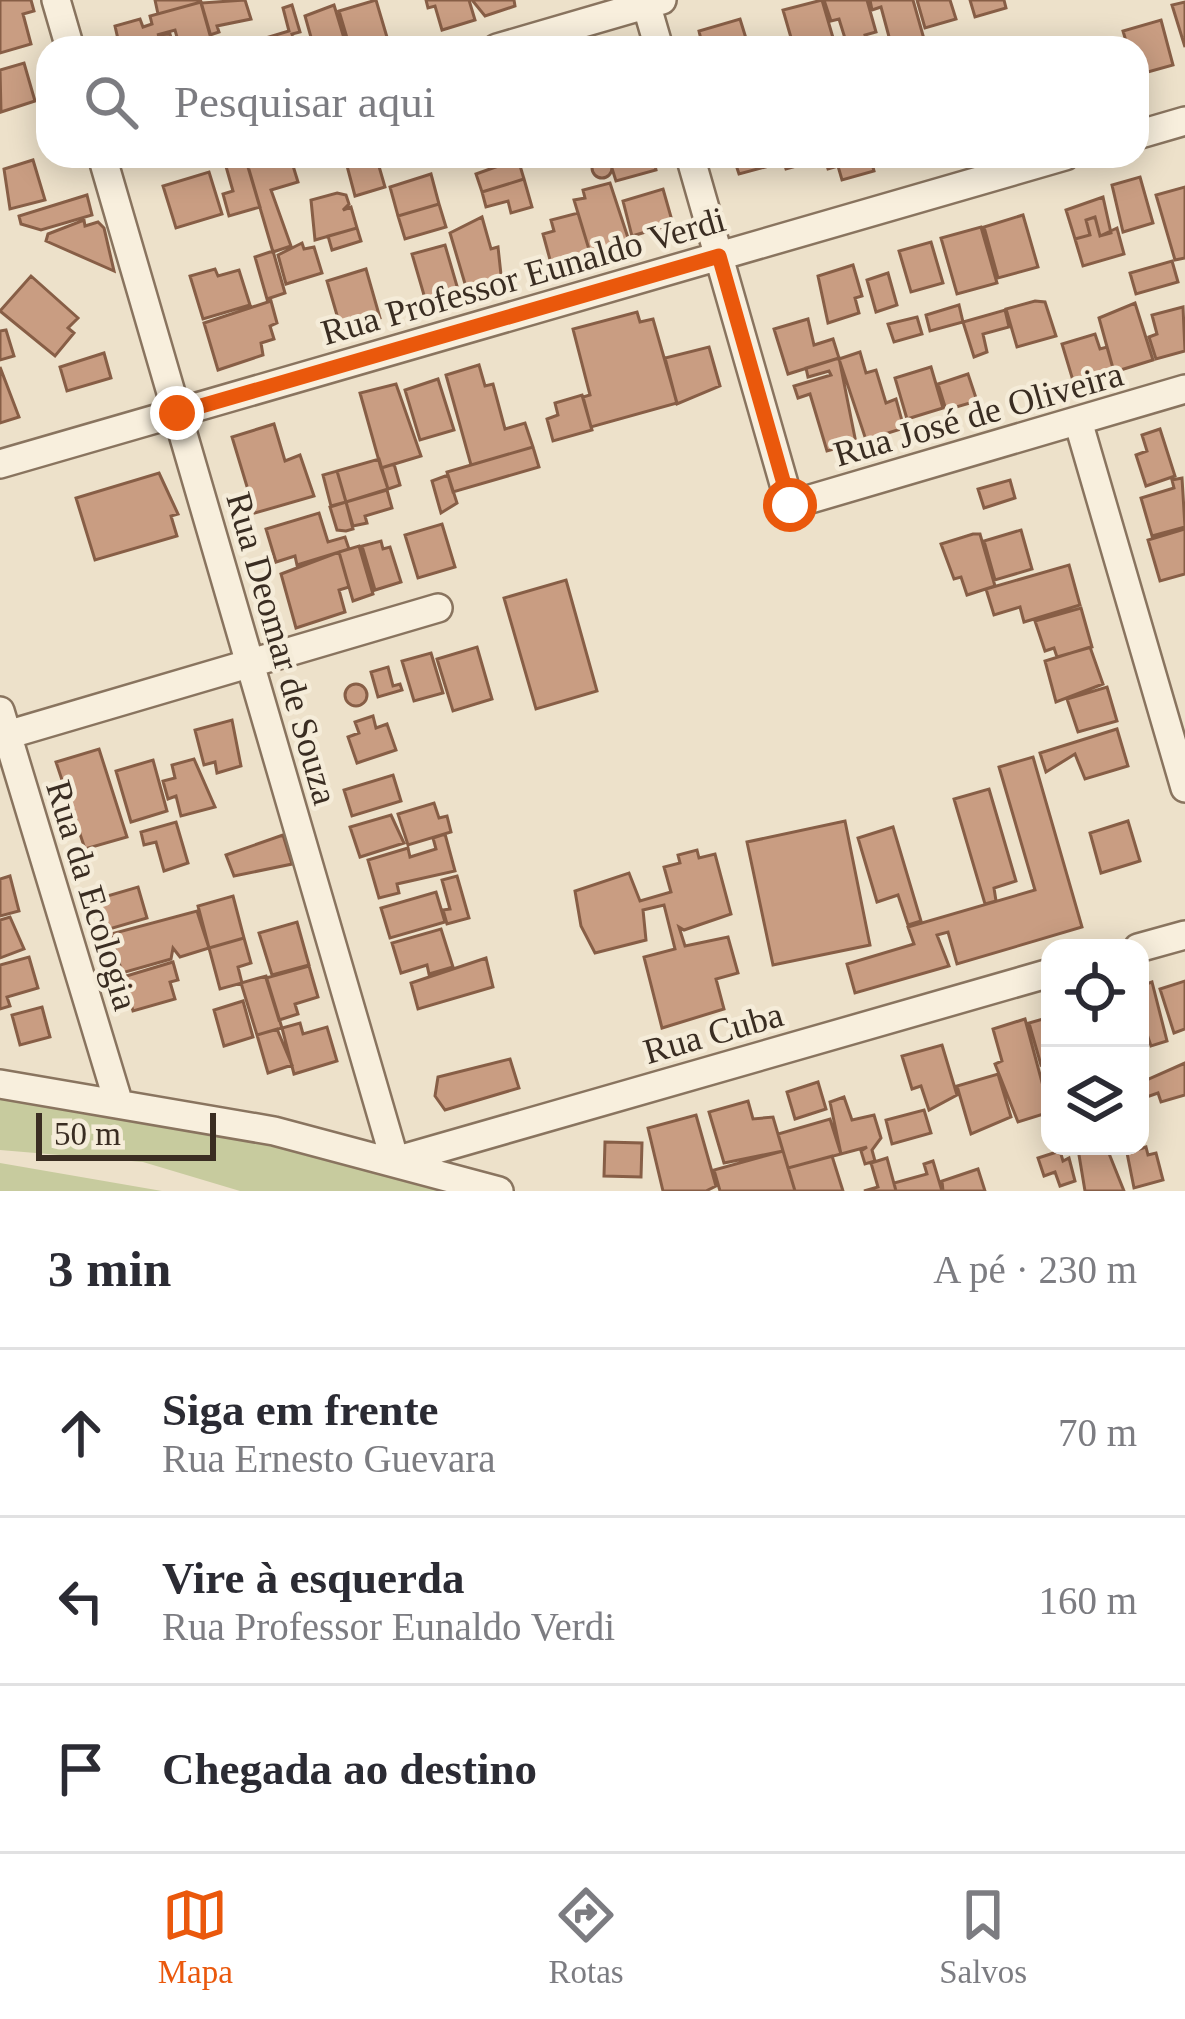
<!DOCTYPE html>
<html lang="pt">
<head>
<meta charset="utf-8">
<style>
	body { margin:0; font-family:"Times New Roman",serif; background:#f2f2f3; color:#2b2b33 }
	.controls { position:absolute; right:36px; bottom:36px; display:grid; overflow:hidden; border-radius:24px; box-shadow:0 6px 30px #0003 }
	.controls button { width:108px; height:108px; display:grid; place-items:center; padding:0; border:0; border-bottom:3px solid #e1e1e2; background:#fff; color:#2b2b33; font:60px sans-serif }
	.scale { position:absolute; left:36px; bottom:30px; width:180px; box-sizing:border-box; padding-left:12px; border:6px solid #3a2d22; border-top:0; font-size:33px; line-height:42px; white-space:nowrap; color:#3a2d22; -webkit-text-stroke:9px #f5ecd9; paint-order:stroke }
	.stop { position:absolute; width:36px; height:36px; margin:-27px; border:9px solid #ea580c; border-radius:50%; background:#fff }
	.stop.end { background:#ea580c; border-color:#fff; box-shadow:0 3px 12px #0008 }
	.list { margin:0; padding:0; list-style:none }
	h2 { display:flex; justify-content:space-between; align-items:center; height:156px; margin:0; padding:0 48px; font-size:51px }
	h2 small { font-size:39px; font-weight:400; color:#7c7c81 }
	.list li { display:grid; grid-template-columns:78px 1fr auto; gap:36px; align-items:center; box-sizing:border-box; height:168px; padding:0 48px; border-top:3px solid #e1e1e2 }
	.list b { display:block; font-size:45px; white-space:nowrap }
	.list p { margin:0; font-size:39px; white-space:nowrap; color:#7c7c81 }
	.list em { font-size:39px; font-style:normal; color:#7c7c81 }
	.icon { flex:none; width:66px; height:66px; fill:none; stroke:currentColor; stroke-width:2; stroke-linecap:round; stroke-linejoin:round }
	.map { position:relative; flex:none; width:1185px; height:1191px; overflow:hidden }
	.search { position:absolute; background:#fff; box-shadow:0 6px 30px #0003; left:36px; right:36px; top:36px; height:132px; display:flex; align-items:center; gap:30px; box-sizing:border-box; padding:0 42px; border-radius:36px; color:#7c7c81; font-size:45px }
	.sheet { height:660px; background:#fff }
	nav { display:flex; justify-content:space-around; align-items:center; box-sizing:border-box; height:168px; border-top:3px solid #e1e1e2; background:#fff; font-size:33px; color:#7c7c81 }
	nav a { display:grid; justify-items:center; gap:6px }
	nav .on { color:#ea580c }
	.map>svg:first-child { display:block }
	.green { fill:#c7cb9e }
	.building { fill:#c99d82; stroke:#875e46; stroke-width:3 }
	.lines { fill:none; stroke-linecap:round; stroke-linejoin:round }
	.minor-casing { stroke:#89745f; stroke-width:32 }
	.minor { stroke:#f8efdd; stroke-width:27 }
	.route { stroke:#ea580c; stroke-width:15 }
	.labels { text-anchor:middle; stroke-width:9; stroke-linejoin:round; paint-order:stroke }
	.street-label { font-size:36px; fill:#3a2d22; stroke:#f5ecd9 }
</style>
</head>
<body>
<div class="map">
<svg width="1185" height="1191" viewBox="0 0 1185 1191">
	<rect width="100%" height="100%" fill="#ede1ca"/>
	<path class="green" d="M0 1097 206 1128 455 1191H240L143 1162 0 1150Z
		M0 1163 162 1191H0Z"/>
	<path class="building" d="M0 0H31L34 11 23 14 31 44 0 53Z
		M155 0H200L201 2 158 14Z
		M245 0 251 19 217 26 219 32 210 35 201 3Z
		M376 0 389 44 350 48 339 11Z
		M426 0H469L475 20 442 30 435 6 428 8Z
		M472 0H514L515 6 485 16Z
		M822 0 836 48H794L783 10Z
		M824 0H867L876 32 865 35 869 48H848L839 19 831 21Z
		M870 0H913L924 39 892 48 881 7 872 10Z
		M917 0H950L956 19 925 28Z
		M970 0H1004L1006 8 975 17Z
		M201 2 212 40 180 48 175 30 157 35 170 34 174 48H120L115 26 140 19 143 27 152 24 150 16Z
		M1185 2V47L1172 5Z
		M292 5 300 32 292 34 297 48H262L259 40 289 31 283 8Z
		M334 5 347 48H314L305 16Z
		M740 19 749 48H703L699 31Z
		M1161 20 1173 65 1137 75V48H1128L1123 31Z
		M24 63 35 101 1 112 0 70Z
		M223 156H245L260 207 229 216 223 194 233 191Z
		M290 156 298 182 271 190 291 246 273 252 248 167Z
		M336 156H376L385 187 355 196 346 162 339 164Z
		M608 156H653L656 170 616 181Z
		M733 156H778L780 163 739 174Z
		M782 156H824L825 158 786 169Z
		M870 156 874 171 842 180 838 166 828 169 824 156Z
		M592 168a10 10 0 1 1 20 0a10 10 0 1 1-20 0Z
		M518 159 524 179 482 192 476 174Z
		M33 160 45 200 10 209 4 169Z
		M209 172 222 214 176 228 163 186Z
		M431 174 439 204 398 216 390 187Z
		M1140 177 1153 223 1123 232 1112 185Z
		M524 179 532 207 511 213 508 201 486 207 482 192Z
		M610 183 634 256 600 266 597 254 591 256 574 200 585 198 583 190Z
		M1185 187V258L1175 260 1156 195Z
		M663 189 673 224 632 236 623 201Z
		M337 193 346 195 349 204 343 210 351 207 357 228 315 240 311 200Z
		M87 195 92 215 41 230 21 224 19 216Z
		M1103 197 1111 233 1100 236 1095 217 1086 220 1090 235 1075 239 1066 210Z
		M439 204 446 227 405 239 398 216Z
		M578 213 591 256 552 267 543 234 554 231 551 220Z
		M1023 215 1038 267 998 278 984 227Z
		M482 217 491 249 498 247 502 284 468 294 450 233Z
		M1095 217 1100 236 1117 228 1124 254 1083 266 1075 239 1090 235 1086 220Z
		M84 220 85 226 98 222 104 228 114 271 46 241 48 234Z
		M981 227 997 283 957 294 941 238Z
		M357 228 361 241 332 250 328 236Z
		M931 242 943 283 911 292 899 251Z
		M302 243 304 249 314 247 322 273 286 284 278 255Z
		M445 245 459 293 426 302 412 254Z
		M273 251 285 293 267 299 255 257Z
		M1172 261 1178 282 1136 294 1130 273Z
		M853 265 862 296 855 298 859 313 828 323 818 276Z
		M215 269 218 276 239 270 250 305 203 319 190 276Z
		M366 269 380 318 341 329 327 281Z
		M888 273 897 305 876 312 867 280Z
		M31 276 78 318 68 328 74 333 55 356 0 311Z
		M271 301 277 323 270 326 274 339 261 343 263 355 218 370 204 323Z
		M1035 301 1045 302 1056 336 1017 347 1006 309Z
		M1135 303 1153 360 1114 372 1099 318Z
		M959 305 963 322 930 331 926 315Z
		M1183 307 1185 351 1156 359 1149 337 1157 334 1152 315Z
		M1005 310 1009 327 983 334 987 352 974 357 963 322Z
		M637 312 640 322 653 319 677 403 591 427 583 397 590 395 573 329Z
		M917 317 922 334 894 342 888 324Z
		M808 319 814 345 833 339 839 358 788 374 774 329Z
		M6 330 14 356 0 360V331Z
		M1095 334 1100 349 1107 347 1114 372 1074 384 1062 344Z
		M709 347 720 386 677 404 665 358Z
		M860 352 866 373 876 370 886 403 896 399 904 428 866 440 839 359Z
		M104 353 111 378 67 391 60 367Z
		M839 358 856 443 827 451 810 394 798 398 794 386 831 375 829 371 808 377 806 368Z
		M479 365 485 386 493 384 505 429 525 423 533 447 471 465 446 375Z
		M0 367 19 417 0 423Z
		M931 367 943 408 907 419 895 378Z
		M968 374 977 401 946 410 938 384Z
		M438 379 454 430 420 440 405 390Z
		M396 384 421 456 381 468 360 393Z
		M582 395 592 430 553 441 547 419 558 415 555 403Z
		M274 424 285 461 300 455 314 496 255 513 232 437Z
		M1160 429 1175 476 1146 486 1136 455 1147 451 1142 435Z
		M533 447 539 467 453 492 447 472Z
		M379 459 388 489 346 502 337 471Z
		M394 464 400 485 388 489 381 468Z
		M337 471 346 502 331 506 323 475Z
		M159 473 178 514 171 516 177 536 95 560 76 498Z
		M448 475 457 503 441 513 432 481Z
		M1182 478 1185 527 1152 536 1141 498 1174 488 1172 480Z
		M1010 480 1015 498 984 508 978 489Z
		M387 490 392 508 365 516 367 523 353 526 346 502Z
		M346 502 353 529 346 531 337 530 330 507Z
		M319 513 328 542 345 537 349 549 297 565 295 556 276 562 266 529Z
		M442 524 455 567 418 578 405 535Z
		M1185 529V574L1160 581 1148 540Z
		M1021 530 1032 569 995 580 984 541Z
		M973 534H980L995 586 967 595 961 577 954 579 941 544Z
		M381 541 383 549 390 547 401 582 375 590 362 546Z
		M359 546 373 594 353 601 339 552Z
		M339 552 349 587 339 590 345 612 296 628 281 574Z
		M1069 565 1080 605 1024 622 1020 607 994 615 986 589Z
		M566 580 597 691 536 709 504 598Z
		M1081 608 1092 647 1057 657 1054 648 1045 651 1035 621Z
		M477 647 492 699 453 711 437 659Z
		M1090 647 1103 684 1056 702 1045 661Z
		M431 653 443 693 414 701 402 661Z
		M388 667 393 686 400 684 402 690 378 697 371 672Z
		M345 695a11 11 0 1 1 22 0a11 11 0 1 1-22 0Z
		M1107 687 1117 721 1078 732 1067 699Z
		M373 716 376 728 387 724 396 750 357 763 348 737 359 733 355 722Z
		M232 720 241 766 217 773 215 762 204 765 195 730Z
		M1117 729 1128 766 1085 779 1075 754 1046 772 1040 753Z
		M99 749 127 837 85 849 56 762Z
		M1033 757 1082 927 957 964 948 932 937 935 949 966 855 993 847 964 914 944 908 927 1035 890 999 767Z
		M194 759 215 807 181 816 176 796 168 799 163 781 175 778 172 765Z
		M153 760 167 811 131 822 116 771Z
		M393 775 401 801 352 816 344 790Z
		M989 789 1016 881 994 888 996 901 985 904 954 799Z
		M434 803 439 818 447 816 451 832 408 845 398 814Z
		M391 815 404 843 360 857 350 827Z
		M845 821 870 945 773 965 747 842Z
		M1128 821 1140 861 1101 873 1090 833Z
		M176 822 188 863 164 871 156 842 144 845 141 832Z
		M893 827 921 921 908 925 898 895 877 902 858 838Z
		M445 834 455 871 397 884 399 893 379 898 368 860 408 848 410 857 436 849 433 838Z
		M283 835 292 864 234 876 226 855Z
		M697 850 699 858 715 854 731 914 684 930 679 927 685 946 728 937 738 973 716 979 724 1009 662 1028 644 957 675 949 664 905 643 910 646 940 595 953 581 926 575 891 629 873 640 901 671 892 664 867 680 863 678 855Z
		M10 876 19 911 0 916V879Z
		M457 876 469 918 447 924 443 910 450 909 442 880Z
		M138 887 147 918 106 930 97 899Z
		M436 892 445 922 390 938 381 908Z
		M233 896 244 938 209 948 198 906Z
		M197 911 209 948 180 957 173 948 171 959 122 973 111 934Z
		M10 917 24 949 0 958V920Z
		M297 922 309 965 272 975 259 933Z
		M441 929 453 967 429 974 427 965 401 973 392 943Z
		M244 938 251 963 238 967 242 983 220 989 209 948Z
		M29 957 38 988 7 997 10 1006 0 1009V965Z
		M486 958 493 987 418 1009 411 983Z
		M173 962 178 980 170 982 175 999 133 1011 123 977Z
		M309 966 318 997 295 1004 298 1014 279 1020 266 978Z
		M266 976 282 1028 257 1035 241 983Z
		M1185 981V1029L1174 1033 1160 989Z
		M1152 982 1167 1041 1151 1046 1148 1037 1140 1039V986Z
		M243 1001 253 1037 224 1046 214 1010Z
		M42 1007 50 1037 20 1045 12 1015Z
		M1050 1017V1062L1041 1065 1029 1023Z
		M1025 1019 1050 1112 1018 1122 995 1064 1002 1061 993 1029Z
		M300 1023 303 1034 327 1027 337 1061 294 1074 282 1028Z
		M277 1029 292 1065 268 1073 257 1035Z
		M942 1045 957 1095 929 1110 921 1086 912 1089 902 1056Z
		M510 1059 519 1088 445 1110 435 1096 438 1077Z
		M1185 1063V1095L1161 1102 1158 1093 1141 1099 1140 1083Z
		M998 1074 1011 1117 971 1134 957 1086Z
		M818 1082 826 1109 795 1119 787 1092Z
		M844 1097 852 1120 874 1115 881 1138 872 1150 875 1161 865 1164 861 1151 867 1147 841 1154 830 1102Z
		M748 1101 753 1119 773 1117 783 1151 724 1163 709 1112Z
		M924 1110 931 1133 892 1144 886 1120Z
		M696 1115 716 1186 706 1191H663L648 1128Z
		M830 1119 841 1154 788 1168 778 1134Z
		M605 1142 642 1143 641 1177 604 1176Z
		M1106 1146 1124 1191H1085L1078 1149Z
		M1146 1147 1148 1155 1156 1153 1163 1180 1134 1188 1127 1153Z
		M783 1151 795 1191H720L714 1170Z
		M1060 1151 1063 1161 1069 1158 1075 1181 1060 1186 1055 1172 1044 1176 1038 1158Z
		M832 1156 843 1191H795L788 1168Z
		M887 1158 896 1191H864L878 1187 871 1163Z
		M933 1161 942 1191H896L894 1183 927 1174 924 1164Z
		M978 1169 985 1191H943L942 1181Z"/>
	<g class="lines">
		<defs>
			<path id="minor" d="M56 0 70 48
				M645 0 659 48
				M497 48 662 0
				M1137 135 1185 121
				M102 156 395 1161 1050 973
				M690 156 790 505 1185 389
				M1078 421 1185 788
				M0 464 1065 156
				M0 711 118 1101
				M0 737 438 608
				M1138 948 1185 935
				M0 1084 274 1131 499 1191"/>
		</defs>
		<use href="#minor" class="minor-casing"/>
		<use href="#minor" class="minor"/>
	</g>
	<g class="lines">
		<path class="route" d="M177 413 719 256 790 505"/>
	</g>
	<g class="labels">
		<g class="street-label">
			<text transform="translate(523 275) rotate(-16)" y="13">Rua Professor Eunaldo Verdi</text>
			<text transform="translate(978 413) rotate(-16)" y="13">Rua José de Oliveira</text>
			<text transform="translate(283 648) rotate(74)" y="13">Rua Deomar de Souza</text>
			<text transform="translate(93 895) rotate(73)" y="13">Rua da Ecologia</text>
			<text transform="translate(713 1032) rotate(-16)" y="13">Rua Cuba</text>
		</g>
	</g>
</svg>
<div class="controls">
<button><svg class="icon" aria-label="locate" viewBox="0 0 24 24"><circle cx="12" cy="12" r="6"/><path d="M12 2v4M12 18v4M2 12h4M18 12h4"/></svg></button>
<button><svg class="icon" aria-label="layers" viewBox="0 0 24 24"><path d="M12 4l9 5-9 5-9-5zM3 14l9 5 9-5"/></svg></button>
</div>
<div class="scale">50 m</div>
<div class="stop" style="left:790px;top:505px"></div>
<div class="stop end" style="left:177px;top:413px"></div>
<div class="search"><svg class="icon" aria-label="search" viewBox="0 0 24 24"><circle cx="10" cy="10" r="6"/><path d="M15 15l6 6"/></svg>Pesquisar aqui</div>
</div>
<section class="sheet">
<h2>3 min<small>A pé · 230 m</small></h2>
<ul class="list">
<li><svg class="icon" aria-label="ahead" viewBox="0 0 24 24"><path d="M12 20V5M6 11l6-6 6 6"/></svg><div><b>Siga em frente</b><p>Rua Ernesto Guevara</p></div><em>70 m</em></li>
<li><svg class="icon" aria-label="left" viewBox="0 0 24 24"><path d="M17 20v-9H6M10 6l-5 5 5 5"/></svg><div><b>Vire à esquerda</b><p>Rua Professor Eunaldo Verdi</p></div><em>160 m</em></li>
<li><svg class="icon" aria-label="arrive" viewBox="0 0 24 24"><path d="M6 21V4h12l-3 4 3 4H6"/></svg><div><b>Chegada ao destino</b></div></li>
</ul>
</section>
<nav>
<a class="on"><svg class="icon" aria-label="map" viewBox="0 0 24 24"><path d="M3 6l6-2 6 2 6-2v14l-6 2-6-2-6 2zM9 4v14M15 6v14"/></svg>Mapa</a>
<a><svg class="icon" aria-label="directions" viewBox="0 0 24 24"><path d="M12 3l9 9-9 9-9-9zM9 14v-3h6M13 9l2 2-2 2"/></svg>Rotas</a>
<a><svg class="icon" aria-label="saved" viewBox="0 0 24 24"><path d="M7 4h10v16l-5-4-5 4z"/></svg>Salvos</a>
</nav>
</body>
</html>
